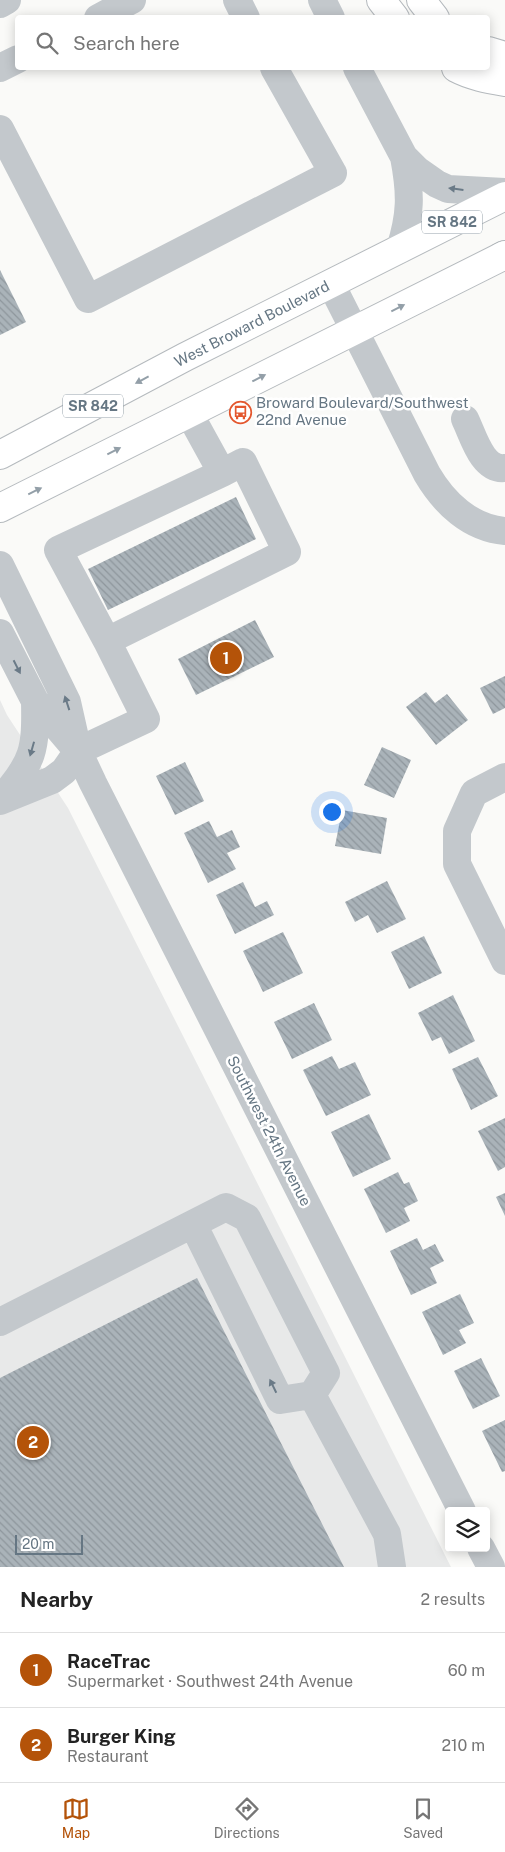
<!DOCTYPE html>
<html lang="en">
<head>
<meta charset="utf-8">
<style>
	body { margin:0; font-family:"Public Sans",sans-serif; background:#f2f2f2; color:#222 }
	.controls { position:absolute; right:15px; bottom:15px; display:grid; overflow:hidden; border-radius:5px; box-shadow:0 2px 12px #0003 }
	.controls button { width:45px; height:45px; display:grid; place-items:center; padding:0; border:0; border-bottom:1px solid #e0e0e0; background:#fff; color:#222; font:25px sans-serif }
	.scale { position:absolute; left:15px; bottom:12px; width:68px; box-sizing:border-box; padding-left:5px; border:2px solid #657683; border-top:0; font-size:14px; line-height:18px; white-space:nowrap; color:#657683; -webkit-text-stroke:4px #fff; paint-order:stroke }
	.you { position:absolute; left:331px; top:811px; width:18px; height:18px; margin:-12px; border:4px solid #fff; border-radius:50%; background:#1a73e8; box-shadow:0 0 0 8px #1a73e833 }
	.badge { display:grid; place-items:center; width:32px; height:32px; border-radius:50%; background:#b45309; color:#fff; font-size:16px; font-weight:700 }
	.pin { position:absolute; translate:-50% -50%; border:2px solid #fff; box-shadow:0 1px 5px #0006 }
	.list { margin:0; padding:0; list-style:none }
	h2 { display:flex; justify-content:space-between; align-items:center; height:65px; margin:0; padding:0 20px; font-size:21px }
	h2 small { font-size:16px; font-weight:400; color:#767676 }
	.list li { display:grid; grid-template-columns:32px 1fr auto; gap:15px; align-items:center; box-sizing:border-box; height:75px; padding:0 20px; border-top:1px solid #e0e0e0 }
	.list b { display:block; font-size:19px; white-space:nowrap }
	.list p { margin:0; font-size:16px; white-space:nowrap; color:#767676 }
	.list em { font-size:16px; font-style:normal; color:#767676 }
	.icon { flex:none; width:28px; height:28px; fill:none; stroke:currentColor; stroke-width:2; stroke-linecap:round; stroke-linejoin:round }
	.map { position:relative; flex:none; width:505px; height:1567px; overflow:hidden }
	.search { position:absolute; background:#fff; box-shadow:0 2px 12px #0003; left:15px; right:15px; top:15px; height:55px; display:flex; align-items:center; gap:12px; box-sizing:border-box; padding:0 18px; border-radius:5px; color:#767676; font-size:19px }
	.sheet { height:215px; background:#fff }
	nav { display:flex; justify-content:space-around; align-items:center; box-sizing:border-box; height:70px; border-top:1px solid #e0e0e0; background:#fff; font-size:14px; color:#767676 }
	nav a { display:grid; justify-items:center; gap:2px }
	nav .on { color:#b45309 }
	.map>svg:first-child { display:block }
	.built { fill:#e8e9e9 }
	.building { fill:url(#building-back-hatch) }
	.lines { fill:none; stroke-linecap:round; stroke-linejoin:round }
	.major-casing { stroke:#b5babe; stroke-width:30 }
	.highway-casing { stroke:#b4b9bd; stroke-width:30 }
	.minor { stroke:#c3c8cc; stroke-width:28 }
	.major { stroke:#fff; stroke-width:28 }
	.highway { stroke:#fff; stroke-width:28 }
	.oneway { fill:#6a7a87 }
	.oneway2 { fill:#939fa8 }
	.labels { text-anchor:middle; stroke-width:5; stroke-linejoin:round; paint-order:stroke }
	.shield { fill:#fff; stroke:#939fa8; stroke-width:1 }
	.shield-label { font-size:14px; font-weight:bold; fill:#657683 }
	.street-label { font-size:15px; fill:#657683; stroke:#fff }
	.poi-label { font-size:15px; fill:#657683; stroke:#fff; text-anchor:start }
</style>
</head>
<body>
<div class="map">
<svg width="505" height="1567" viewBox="0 0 505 1567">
	<defs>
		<pattern id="building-back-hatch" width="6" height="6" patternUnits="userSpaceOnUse" patternTransform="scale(1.25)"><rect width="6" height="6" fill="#aab3b9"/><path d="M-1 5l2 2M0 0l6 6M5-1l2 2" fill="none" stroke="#8e969c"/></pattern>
	</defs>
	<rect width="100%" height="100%" fill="#fafaf8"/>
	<path class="built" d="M0 700 7 715 68 808 451 1567H0Z"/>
	<path class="building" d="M0 270 26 322 0 335Z
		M236 497 256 539 108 610 88 569Z
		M255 620 274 657 196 695 178 659Z
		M505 676V708L493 714 480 688Z
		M426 692 435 703 447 694 468 720 436 745 406 707Z
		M382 747 411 760 394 798 364 785Z
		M185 762 204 801 175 815 156 776Z
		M342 810 387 818 381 854 335 846Z
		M209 821 217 837 232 830 240 847 227 853 236 869 208 883 184 833Z
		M387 881 406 919 377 933 368 915 355 922 345 902Z
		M243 882 255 907 267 901 274 915 235 934 216 895Z
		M283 932 303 973 263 992 243 951Z
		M424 936 442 973 409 989 391 952Z
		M453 995 475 1041 449 1054 441 1037 432 1041 418 1013Z
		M314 1003 332 1040 292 1059 274 1022Z
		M332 1056 339 1069 355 1062 371 1095 326 1116 303 1070Z
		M478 1057 498 1096 471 1110 452 1069Z
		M369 1114 391 1159 353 1177 331 1132Z
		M505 1118V1167L498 1171 478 1131Z
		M398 1172 404 1184 409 1182 418 1201 404 1208 410 1221 386 1233 364 1189Z
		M505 1193V1216L496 1197Z
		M417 1238 423 1250 435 1244 444 1261 430 1268 437 1283 411 1295 390 1251Z
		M197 1278 344 1567H0V1378Z
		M460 1294 474 1323 459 1330 466 1343 443 1355 422 1312Z
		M481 1358 500 1396 473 1409 454 1371Z
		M505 1420V1471L502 1472 482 1431Z"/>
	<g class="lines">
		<defs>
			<path id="major" d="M0 455 185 357 505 196
				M0 508 505 255"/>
			<path id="highway" d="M381 0 395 18
				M421 0 435 18
				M488 51 505 56
				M456 68C471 76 488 79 505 82
				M501 257 505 255"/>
		</defs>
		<use href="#major" class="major-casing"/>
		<use href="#highway" class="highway-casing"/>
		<path class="minor" d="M237 0 246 18
			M322 0 331 18
			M0 4 7 0
			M98 18 132 0
			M0 68 18 59
			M357 68 404 157 417 170 437 184 448 189 505 192
			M0 129 88 299 333 173 274 68
			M400 249C411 214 411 194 404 157
			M331 284 427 474C444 503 470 528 505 531
			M465 419C473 435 482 471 505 468
			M0 565 67 702 78 751 93 783 462 1511
			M0 633 35 701 75 748
			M107 641 287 552 243 462 222 473
			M505 777 474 793 457 831V864L505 961
			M1 799C34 762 36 749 35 701
			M0 801 52 780 64 771 78 751 146 719 107 641 58 550 222 473 189 413
			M193 1224 280 1400 312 1395
			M0 1322 226 1207 247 1218 326 1373 312 1395 387 1534 392 1567
			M481 1548 491 1567"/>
		<use href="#major" class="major"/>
		<use href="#highway" class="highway"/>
	</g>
	<defs><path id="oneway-solid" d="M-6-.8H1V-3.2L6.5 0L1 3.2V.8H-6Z" transform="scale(1.25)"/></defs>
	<g class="oneway">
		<use href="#oneway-solid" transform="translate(456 189) rotate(-173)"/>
		<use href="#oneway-solid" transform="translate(17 667) rotate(63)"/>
		<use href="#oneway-solid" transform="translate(67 703) rotate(-108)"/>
		<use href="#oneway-solid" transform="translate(32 749) rotate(106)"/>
		<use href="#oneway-solid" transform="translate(273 1386) rotate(-116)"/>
	</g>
	<g class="oneway2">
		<use href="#oneway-solid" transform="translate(398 308) rotate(-27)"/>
		<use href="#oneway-solid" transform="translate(259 378) rotate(-27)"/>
		<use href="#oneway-solid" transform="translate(142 380) rotate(152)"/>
		<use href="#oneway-solid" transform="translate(114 451) rotate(-27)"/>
		<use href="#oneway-solid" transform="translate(35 491) rotate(-26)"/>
	</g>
	<defs>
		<symbol id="bus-ring" viewBox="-11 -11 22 22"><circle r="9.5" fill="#fff" stroke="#e4572e" stroke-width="1.5"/><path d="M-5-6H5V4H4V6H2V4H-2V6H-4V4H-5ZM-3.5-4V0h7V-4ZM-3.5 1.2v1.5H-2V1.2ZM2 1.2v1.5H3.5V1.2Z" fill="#e4572e"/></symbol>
	</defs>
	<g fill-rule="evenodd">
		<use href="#bus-ring" x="228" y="400" width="25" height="25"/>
	</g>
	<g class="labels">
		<g class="shield">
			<rect x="422" y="210.5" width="60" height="23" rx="4"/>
			<rect x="63" y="394.5" width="60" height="23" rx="4"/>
		</g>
		<g class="shield-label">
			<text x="452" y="227">SR 842</text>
			<text x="93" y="411">SR 842</text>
		</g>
		<g class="street-label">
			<text transform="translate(252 324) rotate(-27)" y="5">West Broward Boulevard</text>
			<text transform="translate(269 1131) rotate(63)" y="5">Southwest 24th Avenue</text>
		</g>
		<g class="poi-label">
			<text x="256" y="408">Broward Boulevard/Southwest<tspan x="256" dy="17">22nd Avenue</tspan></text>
		</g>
	</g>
</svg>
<div class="controls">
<button><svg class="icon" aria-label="layers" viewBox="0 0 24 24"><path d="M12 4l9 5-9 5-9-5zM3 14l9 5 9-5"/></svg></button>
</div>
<div class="scale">20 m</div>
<div class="you"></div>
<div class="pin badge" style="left:226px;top:658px">1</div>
<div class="pin badge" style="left:33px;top:1442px">2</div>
<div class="search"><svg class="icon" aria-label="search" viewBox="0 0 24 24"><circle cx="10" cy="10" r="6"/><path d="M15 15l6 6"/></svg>Search here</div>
</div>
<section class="sheet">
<h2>Nearby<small>2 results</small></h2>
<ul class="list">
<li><span class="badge">1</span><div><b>RaceTrac</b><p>Supermarket · Southwest 24th Avenue</p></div><em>60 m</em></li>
<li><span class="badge">2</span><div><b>Burger King</b><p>Restaurant</p></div><em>210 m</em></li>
</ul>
</section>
<nav>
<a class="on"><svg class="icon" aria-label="map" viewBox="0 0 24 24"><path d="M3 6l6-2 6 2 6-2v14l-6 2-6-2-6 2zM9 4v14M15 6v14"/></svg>Map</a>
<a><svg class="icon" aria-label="directions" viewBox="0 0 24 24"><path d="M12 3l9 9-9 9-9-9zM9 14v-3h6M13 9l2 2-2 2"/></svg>Directions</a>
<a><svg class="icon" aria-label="saved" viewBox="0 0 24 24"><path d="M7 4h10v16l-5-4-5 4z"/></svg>Saved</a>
</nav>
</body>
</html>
